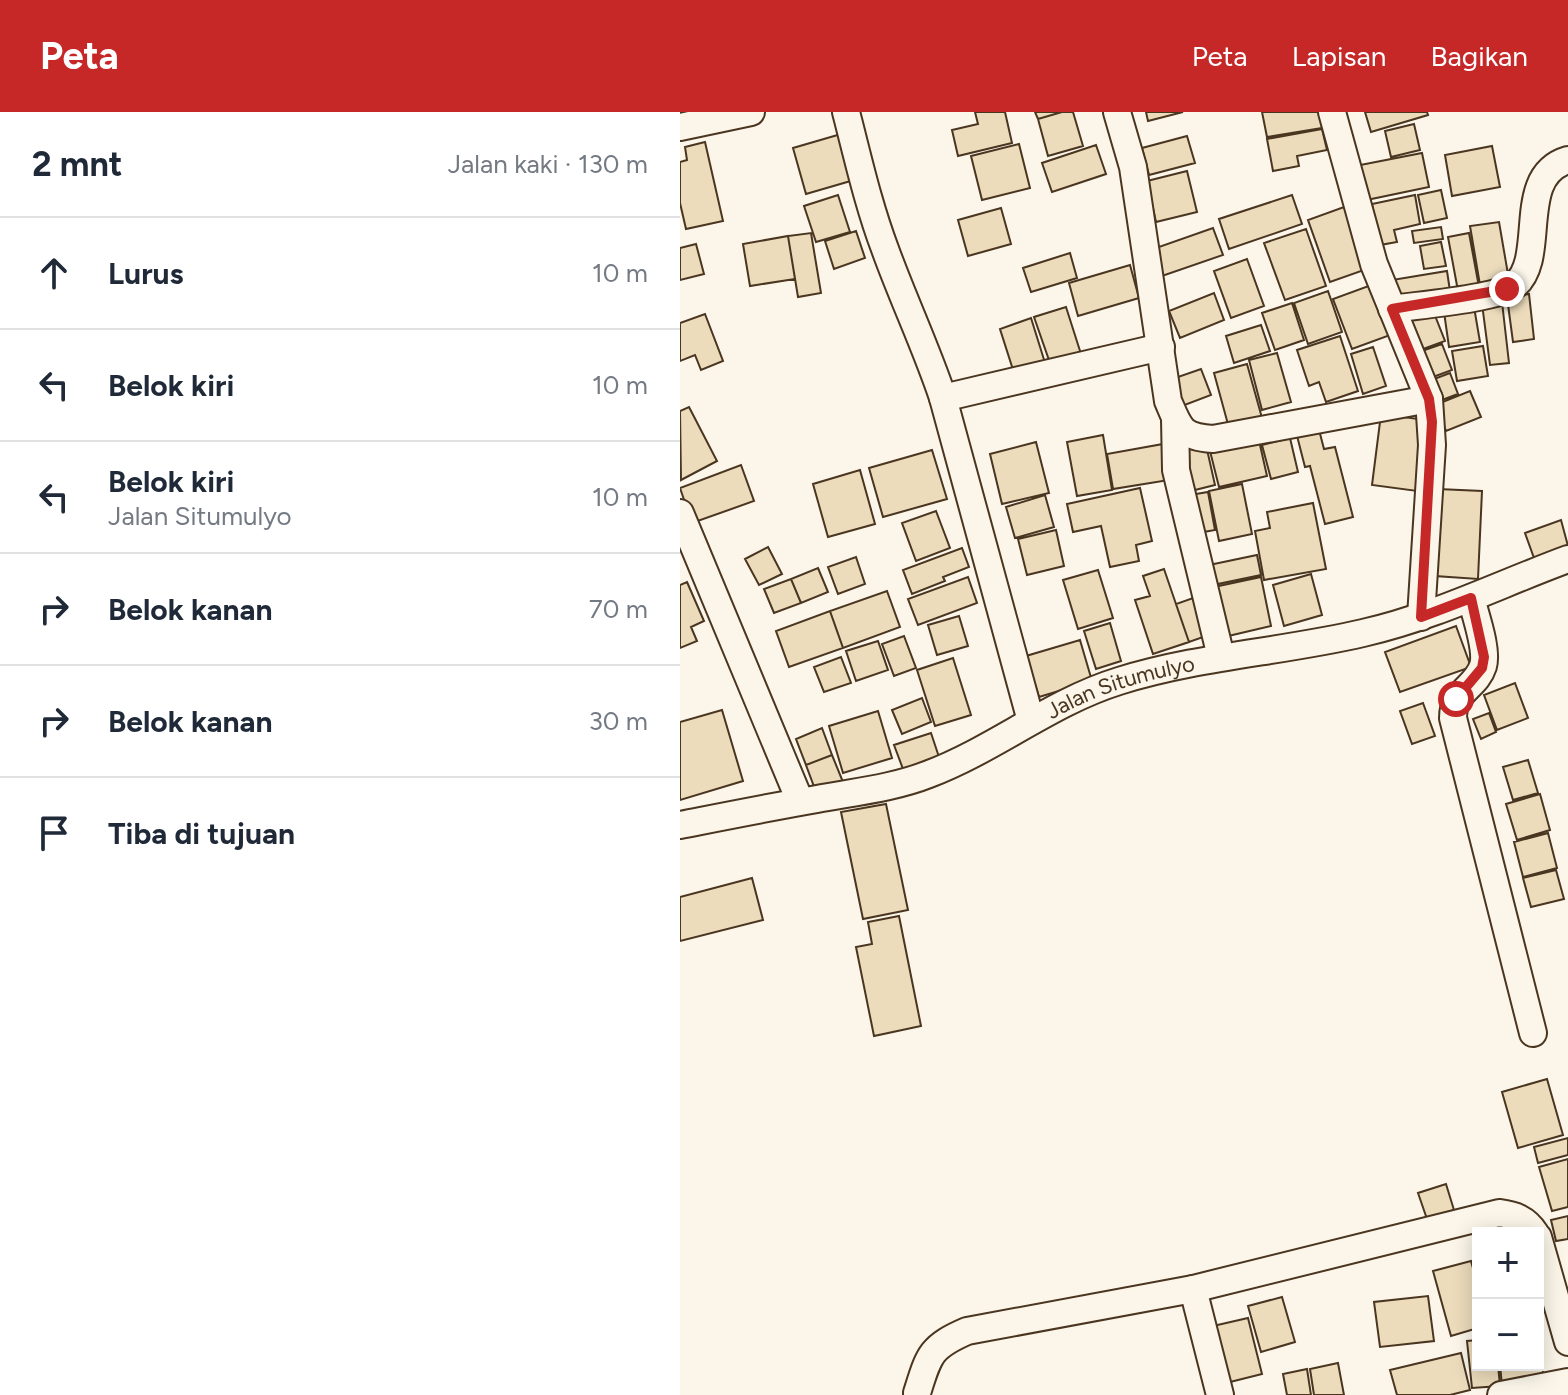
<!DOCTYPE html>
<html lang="id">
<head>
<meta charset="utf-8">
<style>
	body { margin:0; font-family:Figtree,sans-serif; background:#f2f2f3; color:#1f2937 }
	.controls { position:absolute; right:24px; bottom:24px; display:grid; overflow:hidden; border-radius:0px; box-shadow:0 4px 20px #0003 }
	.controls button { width:72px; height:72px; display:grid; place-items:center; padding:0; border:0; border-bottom:2px solid #e0e1e3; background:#fff; color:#1f2937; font:40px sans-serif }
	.stop { position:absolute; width:24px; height:24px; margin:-18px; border:6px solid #c62828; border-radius:50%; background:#fff }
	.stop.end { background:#c62828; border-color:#fff; box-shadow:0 2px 8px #0008 }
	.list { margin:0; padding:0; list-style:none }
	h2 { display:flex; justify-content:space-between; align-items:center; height:104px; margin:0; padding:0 32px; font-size:34px }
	h2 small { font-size:26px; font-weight:400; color:#747a83 }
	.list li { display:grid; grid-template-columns:52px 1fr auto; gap:24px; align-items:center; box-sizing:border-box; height:112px; padding:0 32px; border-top:2px solid #e0e1e3 }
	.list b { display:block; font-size:30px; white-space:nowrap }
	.list p { margin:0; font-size:26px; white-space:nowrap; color:#747a83 }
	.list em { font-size:26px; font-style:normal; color:#747a83 }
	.icon { flex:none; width:44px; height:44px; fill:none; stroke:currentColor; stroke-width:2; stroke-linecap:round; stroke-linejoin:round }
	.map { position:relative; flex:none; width:888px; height:1283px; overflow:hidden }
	header { display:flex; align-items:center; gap:48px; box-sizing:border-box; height:112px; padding:0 40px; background:#c62828; color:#fff }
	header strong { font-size:38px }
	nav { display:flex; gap:44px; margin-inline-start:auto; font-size:28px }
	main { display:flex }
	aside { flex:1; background:#fff }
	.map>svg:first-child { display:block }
	.building { fill:#ecdcbc; stroke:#4a3520; stroke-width:2 }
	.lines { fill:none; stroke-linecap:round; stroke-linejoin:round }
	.minor-casing { stroke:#4a3520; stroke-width:30 }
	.minor { stroke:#fbf6e9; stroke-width:26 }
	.route { stroke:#c62828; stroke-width:10 }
	.labels { text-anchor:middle; stroke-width:6; stroke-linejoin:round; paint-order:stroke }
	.street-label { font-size:22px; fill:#4a3520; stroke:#fbf6e9 }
</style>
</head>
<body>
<header>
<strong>Peta</strong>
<nav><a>Peta</a><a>Lapisan</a><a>Bagikan</a></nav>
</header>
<main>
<aside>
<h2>2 mnt<small>Jalan kaki · 130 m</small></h2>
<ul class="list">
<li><svg class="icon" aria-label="ahead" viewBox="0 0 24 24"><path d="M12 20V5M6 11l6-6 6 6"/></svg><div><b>Lurus</b></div><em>10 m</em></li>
<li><svg class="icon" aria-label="left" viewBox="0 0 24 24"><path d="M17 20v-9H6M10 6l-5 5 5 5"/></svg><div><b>Belok kiri</b></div><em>10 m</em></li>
<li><svg class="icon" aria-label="left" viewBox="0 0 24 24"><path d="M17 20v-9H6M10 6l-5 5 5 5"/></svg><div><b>Belok kiri</b><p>Jalan Situmulyo</p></div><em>10 m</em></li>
<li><svg class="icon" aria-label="right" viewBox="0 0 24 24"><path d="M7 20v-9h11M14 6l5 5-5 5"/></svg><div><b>Belok kanan</b></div><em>70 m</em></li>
<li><svg class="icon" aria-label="right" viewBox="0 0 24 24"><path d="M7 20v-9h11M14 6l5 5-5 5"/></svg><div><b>Belok kanan</b></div><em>30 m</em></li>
<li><svg class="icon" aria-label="arrive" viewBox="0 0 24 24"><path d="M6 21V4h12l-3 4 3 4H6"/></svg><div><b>Tiba di tujuan</b></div></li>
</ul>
</aside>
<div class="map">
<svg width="888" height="1283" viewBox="0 0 888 1283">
	<rect width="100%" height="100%" fill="#fbf6e9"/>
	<path class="building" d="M295 0H325L332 31 278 44 272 18 298 12Z
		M355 0H382L358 7Z
		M382 0H393L403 34 368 44 358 7Z
		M466 0H503L468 9Z
		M582 0H640L642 16 587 25Z
		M685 0H747L748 3 691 20Z
		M734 12 740 38 711 45 705 19Z
		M642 17 647 38 617 44 619 54 593 59 587 27Z
		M161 22 174 68 126 82 113 36Z
		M507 24 515 51 469 63 462 36Z
		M25 30 43 109 6 117 0 91V50L7 48 5 35Z
		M339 32 350 76 302 88 291 44Z
		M416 33 426 62 372 80 362 51Z
		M812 34 820 75 772 84 765 43Z
		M742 41 749 75 677 90 670 55Z
		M507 59 517 100 476 110 467 69Z
		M761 78 767 106 744 111 738 83Z
		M158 83 170 120 136 130 124 94Z
		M612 83 622 112 549 137 539 107Z
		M735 83 740 112 714 118 717 130 700 133 692 92Z
		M664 95 687 157 650 170 628 108Z
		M321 96 331 132 288 144 278 108Z
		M819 110 829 168 800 173 790 114Z
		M761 115 763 127 734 131 732 119Z
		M533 116 543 143 482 164 473 137Z
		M626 117 646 174 605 188 584 131Z
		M176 119 185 146 154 157 145 129Z
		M131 121 141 181 118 185 108 124Z
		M789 121 799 175 778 179 768 125Z
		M108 124 115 167 70 174 63 132Z
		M761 130 766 154 744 157 740 134Z
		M16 132 24 162 0 168V136Z
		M390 141 397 166 351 180 343 156Z
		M567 147 584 194 551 206 534 159Z
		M450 153 459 186 398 204 389 171Z
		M767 159 770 179 715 189 712 168Z
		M694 172 713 222 672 237 653 187Z
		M648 179 662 220 628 232 614 191Z
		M534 181 544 208 500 226 489 199Z
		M849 182 854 227 833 230 827 185Z
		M822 190 829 251 810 253 802 192Z
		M612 191 624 228 595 238 582 201Z
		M386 195 401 242 370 251 354 205Z
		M794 195 800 230 769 235 764 200Z
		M752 196 765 229 735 240 722 207Z
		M25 202 43 249 21 258 15 243 0 249V211Z
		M351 206 366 254 335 264 320 217Z
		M581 213 590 239 554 251 546 224Z
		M660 224 678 279 646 290 639 270 629 274 617 238Z
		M762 232 772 258 745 268 736 241Z
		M803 234 808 264 777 269 772 239Z
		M693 235 706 274 683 282 671 242Z
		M597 241 611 290 582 298 569 248Z
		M567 252 582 306 549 316 534 261Z
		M521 257 531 283 502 294 492 267Z
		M770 261 778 282 754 291 746 270Z
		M790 279 801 305 766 319 755 293Z
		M9 295 37 349 1 368 0 299Z
		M701 302 746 308 737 379 692 373Z
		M637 310 644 337 655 335 673 405 645 412 630 354 625 355 615 316Z
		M423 323 432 378 397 384 387 330Z
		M578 324 587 364 539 375 529 335Z
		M610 326 618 360 591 367 582 333Z
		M356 330 369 381 322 392 310 342Z
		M483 332 489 368 433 377 427 342Z
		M526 333 535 373 507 380 498 339Z
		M252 338 267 387 203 405 189 356Z
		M61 353 74 389 12 411 0 376Z
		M180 358 195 412 148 425 133 372Z
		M562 372 572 422 539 429 529 379Z
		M460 376 472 429 456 433 459 449 430 455 421 414 393 420 387 392Z
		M758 377 802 379 798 467 755 464Z
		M528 380 535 418 518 421 510 383Z
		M365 383 374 415 335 426 326 395Z
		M633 391 646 457 584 468 575 419 590 416 587 400Z
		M256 399 270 436 236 449 222 411Z
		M881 408 888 434 854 446 845 421Z
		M376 418 384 454 347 463 338 427Z
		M88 435 102 462 79 473 65 447Z
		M282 436 289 455 263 465 265 469 232 482 223 458Z
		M577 443 581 463 533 473 529 453Z
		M176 445 185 472 158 482 148 455Z
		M138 456 148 480 121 491 111 467Z
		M484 457 509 530 473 542 455 488 470 484 463 464Z
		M418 458 433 506 398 517 383 468Z
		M631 462 642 503 604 514 593 473Z
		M288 465 297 491 238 513 228 487Z
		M581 465 591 514 544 525 534 475Z
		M111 467 121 491 94 501 84 477Z
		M7 470 24 509 11 515 17 529 0 536V473Z
		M207 479 220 515 163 536 150 499Z
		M516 485 529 523 509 530 496 492Z
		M150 499 163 536 109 555 96 519Z
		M279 504 288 534 257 543 248 513Z
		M430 511 441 549 416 557 404 519Z
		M776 514 791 555 720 580 705 540Z
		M224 524 236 556 214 564 202 532Z
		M400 528 412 569 359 585 346 544Z
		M198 529 208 558 176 569 166 539Z
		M161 545 171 571 144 580 134 555Z
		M273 546 291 603 255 614 237 558Z
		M835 571 848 606 817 618 804 583Z
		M242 586 251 610 222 622 212 598Z
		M743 591 755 624 732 632 720 599Z
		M42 598 63 669 0 688V610Z
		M198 599 212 646 163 661 149 614Z
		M809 601 816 620 801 627 793 607Z
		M142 616 152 643 126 653 116 627Z
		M251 621 259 645 223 657 214 633Z
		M152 643 163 670 136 680 126 653Z
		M848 648 858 681 833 688 823 655Z
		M860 682 870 718 837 728 826 692Z
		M206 692 228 798 183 807 161 700Z
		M868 721 877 756 843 765 834 730Z
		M876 758 884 787 851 795 843 766Z
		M72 766 83 808 0 829V785Z
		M219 804 241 914 194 924 176 835 192 832 188 810Z
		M867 967 883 1023 838 1036 822 980Z
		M888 1026V1043L858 1051 854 1035Z
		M888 1047V1095L872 1099 859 1055Z
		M766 1072 774 1098 747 1107 738 1081Z
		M888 1104V1127L876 1129 871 1108Z
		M791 1149 798 1174V1216L771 1224 753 1159Z
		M748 1184 754 1229 700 1235 694 1190Z
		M602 1185 615 1230 581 1240 568 1194Z
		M568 1206 582 1262 546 1271 533 1214Z
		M858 1218 864 1269 822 1273 820 1253H858Z
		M798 1228V1253H818L820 1274 792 1276 787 1229Z
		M781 1241 790 1278 770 1283H717L710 1258Z
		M658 1251 664 1283H634L630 1257Z
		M627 1257 631 1283H607L603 1262Z"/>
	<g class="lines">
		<defs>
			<g id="minor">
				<path d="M166 0C178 46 188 92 205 137 223 187 246 235 263 286L351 609"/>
				<path d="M437 0 453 55 488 289C500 317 501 325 533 327L749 287"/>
				<path d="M652 0 694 152 749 287 752 333 741 505"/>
				<path d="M0 15 71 0"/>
				<path d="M712 197C738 193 817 187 835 173 868 145 834 64 888 48"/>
				<path d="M263 286 481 235"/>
				<path d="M495 307 496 358 541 545"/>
				<path d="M0 401 120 689"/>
				<path d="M791 486C795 502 808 538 803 554 796 576 773 578 773 606L853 921"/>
				<path id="s1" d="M0 713C46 704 91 695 137 687 174 680 214 676 249 662 315 637 371 590 439 569 519 544 602 540 683 521 754 505 820 472 888 447"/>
				<path d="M858 1125 888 1230"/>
				<path d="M513 1177 540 1283"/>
				<path d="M237 1281C249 1243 250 1235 287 1219L513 1177 819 1101C835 1103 846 1107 855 1121"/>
				<path d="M821 1283 888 1270"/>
			</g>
		</defs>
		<use href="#minor" class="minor-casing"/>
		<use href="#minor" class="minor"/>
	</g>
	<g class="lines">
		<path class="route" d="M776 587 802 556 804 545 791 486 741 505 752 310 749 287 712 197 827 177"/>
	</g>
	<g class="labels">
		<g class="street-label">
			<text dy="8" stroke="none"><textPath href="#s1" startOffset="466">Jalan Situmulyo</textPath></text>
		</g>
	</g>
</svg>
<div class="controls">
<button>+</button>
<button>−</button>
</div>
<div class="stop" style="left:776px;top:587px"></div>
<div class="stop end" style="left:827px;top:177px"></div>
</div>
</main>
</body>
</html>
